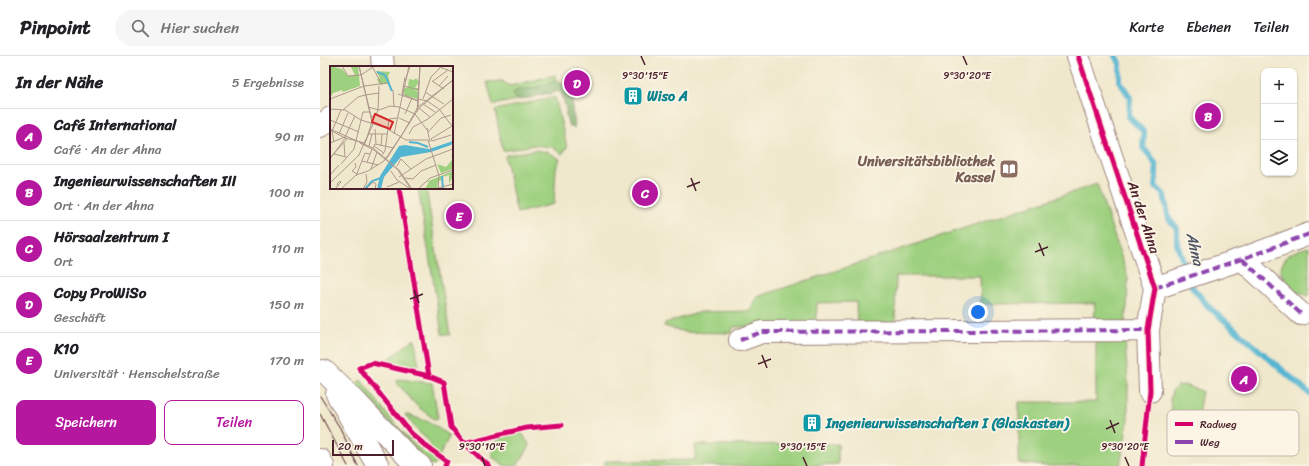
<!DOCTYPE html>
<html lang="de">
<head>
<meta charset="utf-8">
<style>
	body { margin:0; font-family:Sriracha,sans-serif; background:#f6f6f6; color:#202124 }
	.controls { position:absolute; right:12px; top:12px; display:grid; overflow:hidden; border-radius:8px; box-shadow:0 1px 3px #0004 }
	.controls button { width:36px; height:36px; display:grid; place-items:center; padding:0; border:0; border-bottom:1px solid #e0e0e0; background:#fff; color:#202124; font:20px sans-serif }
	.scale { position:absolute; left:12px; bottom:10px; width:62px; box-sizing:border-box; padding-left:4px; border:2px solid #4a1f2b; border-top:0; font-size:11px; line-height:14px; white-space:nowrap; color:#4a1f2b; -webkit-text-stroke:3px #fcf5e5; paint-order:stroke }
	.you { position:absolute; left:658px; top:256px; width:14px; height:14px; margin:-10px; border:3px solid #fff; border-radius:50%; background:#1a73e8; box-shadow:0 0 0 6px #1a73e833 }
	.badge { display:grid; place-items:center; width:26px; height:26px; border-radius:50%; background:#b5179e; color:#fff; font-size:13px; font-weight:700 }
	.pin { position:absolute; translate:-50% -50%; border:2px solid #fff; box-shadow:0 1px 4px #0006 }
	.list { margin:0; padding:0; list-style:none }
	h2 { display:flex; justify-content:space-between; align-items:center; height:52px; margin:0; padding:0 16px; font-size:17px }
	h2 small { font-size:13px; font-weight:400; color:#757577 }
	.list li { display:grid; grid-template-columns:26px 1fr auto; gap:12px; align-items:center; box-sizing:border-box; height:56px; padding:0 16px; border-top:1px solid #e0e0e0 }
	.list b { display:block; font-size:15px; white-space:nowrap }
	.list p { margin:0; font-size:13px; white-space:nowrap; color:#757577 }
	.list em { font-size:13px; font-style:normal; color:#757577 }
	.actions { display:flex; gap:8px; padding:12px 16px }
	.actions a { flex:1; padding:9px 0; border:1px solid #b5179e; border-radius:8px; text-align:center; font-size:14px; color:#b5179e }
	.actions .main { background:#b5179e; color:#fff }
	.icon { flex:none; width:22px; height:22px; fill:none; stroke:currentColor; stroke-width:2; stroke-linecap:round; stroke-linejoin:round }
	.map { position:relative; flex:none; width:989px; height:410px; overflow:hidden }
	header { display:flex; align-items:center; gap:24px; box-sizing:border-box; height:56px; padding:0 20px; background:#fff; border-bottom:1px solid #e0e0e0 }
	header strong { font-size:19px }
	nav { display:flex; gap:22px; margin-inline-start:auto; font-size:14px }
	.search { width:280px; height:36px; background:#f6f6f6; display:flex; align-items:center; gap:10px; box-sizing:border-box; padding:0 14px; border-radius:22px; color:#757577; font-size:15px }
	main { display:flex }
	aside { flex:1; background:#fff }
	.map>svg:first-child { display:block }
	.green { fill:#9dd07f; stroke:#747855 }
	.forest { fill:#7eb26e; stroke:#64684c }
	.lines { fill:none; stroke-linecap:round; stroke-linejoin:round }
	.stream { stroke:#54b5d2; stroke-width:6 }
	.minor-casing { stroke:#9d847c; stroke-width:24 }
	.primary-casing { stroke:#9d847c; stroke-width:24 }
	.minor { stroke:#fff; stroke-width:22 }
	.primary { stroke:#fff; stroke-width:22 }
	.tram { stroke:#4a1f2b; stroke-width:1 }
	.quiet { stroke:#8e44ad; stroke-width:4; stroke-dasharray:8 4; stroke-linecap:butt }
	.cycleway-casing { stroke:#fcf5e5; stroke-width:8 }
	.cycleway { stroke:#d6006c; stroke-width:5 }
	.ticks { fill:none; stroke:#4a1f2b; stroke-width:1.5 }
	.labels { text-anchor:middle; stroke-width:3.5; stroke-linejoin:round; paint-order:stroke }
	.culture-label { font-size:14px; font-weight:bold; fill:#0d838f; stroke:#fcf5e5; text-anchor:start }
	.education-label { font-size:14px; font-weight:bold; fill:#785e54; stroke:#fcf5e5; text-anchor:end }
	.street-label { font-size:14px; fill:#4a1f2b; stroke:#fcf5e5 }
	.water-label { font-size:15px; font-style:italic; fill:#4e5465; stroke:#fcf5e5 }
	.inset-river { fill:none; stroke:#54b5d2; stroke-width:2 }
	.inset-road { fill:none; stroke:#ae988c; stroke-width:1 }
	.view { fill:#d62828; fill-opacity:0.15; stroke:#d62828; stroke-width:2 }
	.inset-edge { fill:none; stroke:#4a1f2b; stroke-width:2 }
	.key { fill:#fcf5e5; stroke:#c7b5ad; stroke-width:1 }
	.key-label { font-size:11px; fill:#4a1f2b }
	.ticks-label { font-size:10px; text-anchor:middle; fill:#4a1f2b; stroke:#fcf5e5; stroke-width:3.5; stroke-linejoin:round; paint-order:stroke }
</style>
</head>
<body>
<header>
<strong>Pinpoint</strong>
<div class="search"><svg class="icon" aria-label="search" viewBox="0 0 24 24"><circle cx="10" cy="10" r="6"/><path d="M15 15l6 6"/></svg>Hier suchen</div>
<nav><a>Karte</a><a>Ebenen</a><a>Teilen</a></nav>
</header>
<main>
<aside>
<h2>In der Nähe<small>5 Ergebnisse</small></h2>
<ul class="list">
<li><span class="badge">A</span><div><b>Café International</b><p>Café · An der Ahna</p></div><em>90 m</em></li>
<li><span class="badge">B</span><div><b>Ingenieurwissenschaften III</b><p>Ort · An der Ahna</p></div><em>100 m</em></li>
<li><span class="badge">C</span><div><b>Hörsaalzentrum I</b><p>Ort</p></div><em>110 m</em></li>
<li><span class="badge">D</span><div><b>Copy ProWiSo</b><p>Geschäft</p></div><em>150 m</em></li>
<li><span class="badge">E</span><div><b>K10</b><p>Universität · Henschelstraße</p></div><em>170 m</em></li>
</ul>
<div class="actions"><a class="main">Speichern</a><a>Teilen</a></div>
</aside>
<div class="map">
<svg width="989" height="410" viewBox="0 0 989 410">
	<rect width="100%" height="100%" fill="#fcf5e5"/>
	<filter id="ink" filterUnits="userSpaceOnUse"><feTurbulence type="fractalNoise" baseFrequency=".025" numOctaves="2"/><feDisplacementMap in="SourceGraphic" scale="8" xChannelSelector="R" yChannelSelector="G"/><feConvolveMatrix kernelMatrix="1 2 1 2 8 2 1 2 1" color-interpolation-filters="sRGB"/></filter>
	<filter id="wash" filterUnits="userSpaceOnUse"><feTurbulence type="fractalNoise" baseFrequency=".012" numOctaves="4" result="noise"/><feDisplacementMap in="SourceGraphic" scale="16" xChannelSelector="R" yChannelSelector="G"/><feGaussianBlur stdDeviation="0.9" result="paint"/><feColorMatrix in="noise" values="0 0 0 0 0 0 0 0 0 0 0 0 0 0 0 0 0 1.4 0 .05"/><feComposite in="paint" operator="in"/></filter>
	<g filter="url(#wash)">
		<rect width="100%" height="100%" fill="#f0e8cc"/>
		<path class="green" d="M236 19 239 35 173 49 167 26 182 25 190 30Z
			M235 41 247 91 242 98 232 91 214 89 183 95 175 54Z
			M215 94 228 96 240 103 236 112 234 148 197 157 185 102 186 99Z
			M777 128 808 221 807 250 805 267H774L775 247 661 248 660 220H576L575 267 537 268 536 246 497 247 496 270 413 271 412 277 365 276 344 270 345 267 381 256 430 255 437 241Z
			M98 132H106L130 279 122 278Z
			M989 191V240C971 235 968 232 960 214 965 198 973 195 989 191Z
			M93 284H95L99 312 97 313 66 309 65 306Z
			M776 286H805L808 327V365L800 410H725L699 407V346H776Z
			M78 323 112 327 118 362 114 363 97 350 76 326Z
			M41 324C60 349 79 376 103 396L111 387 100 377 85 359H88L109 366 128 379 129 381 114 410 107 406 59 356 36 328Z
			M864 329 882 335 876 370 853 366 850 344 852 335 857 330Z
			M202 377 210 390 197 410H185L171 400C177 378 182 381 202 377Z
			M518 388V408L476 410H285V405L375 404V389Z"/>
		<path class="forest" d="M235 24C245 26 251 33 253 44 253 47 252 50 252 53 253 61 256 65 254 72L249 70 246 60V52L242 39 238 35 230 38 223 37 214 41 197 44 193 38C198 30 206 35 214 32 221 30 228 28 235 24Z"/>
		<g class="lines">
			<path class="stream" d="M795 0 800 7V26L810 41 809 61 824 76 823 92C837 107 838 110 835 130L844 139 849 163 857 172V188L872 231 889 251 989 337"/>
		</g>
	</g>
	<g filter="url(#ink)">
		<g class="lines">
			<defs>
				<path id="minor" d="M62 0 63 11
					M758 0 835 232 828 274 830 335
					M0 70 11 62
					M922 203 981 258
					M835 232 922 203 989 178
					M420 284 442 276 828 274"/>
				<path id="primary" d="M4 315 36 346 89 402 100 410
					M17 338 58 410
					M0 404 3 410"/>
			</defs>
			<use href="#minor" class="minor-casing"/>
			<use href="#primary" class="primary-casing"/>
			<use href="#minor" class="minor"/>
			<use href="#primary" class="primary"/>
			<path class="tram" d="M0 340 20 372 38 410
				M0 358 28 410"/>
			<path class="quiet" d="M922 203 981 258
				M835 232 922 203 989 178
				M420 284 442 276 828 274"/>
			<defs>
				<path id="cycleway" d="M758 0 835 232 828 274 830 335 822 410
					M79 132 109 320
					M144 387 206 372 242 369
					M125 410 127 405 107 391 91 377 39 312 52 307 109 320 124 326 131 371 144 387 169 410"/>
			</defs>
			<use href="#cycleway" class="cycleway-casing"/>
			<use href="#cycleway" class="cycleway"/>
		</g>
	</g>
	<path class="ticks" d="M321 0 325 9M643 0 647 9M371 122 376 135M367 131 380 126M719 187 724 200M715 196 728 191M94 234 99 247M90 243 103 238M442 299 447 312M438 308 451 303M790 364 795 377M786 373 799 367M162 401 165 410M483 401 487 410M805 401 809 410"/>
	<defs>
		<symbol id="building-square" viewBox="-11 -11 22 22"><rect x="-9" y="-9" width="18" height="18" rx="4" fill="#0f9aa8" stroke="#fcf5e5"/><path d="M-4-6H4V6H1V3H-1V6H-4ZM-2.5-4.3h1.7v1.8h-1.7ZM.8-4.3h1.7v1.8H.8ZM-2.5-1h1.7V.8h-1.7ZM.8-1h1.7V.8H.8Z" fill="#fff"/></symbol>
		<symbol id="library-square" viewBox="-11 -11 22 22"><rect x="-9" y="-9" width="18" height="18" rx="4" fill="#8d6e63" stroke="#fcf5e5"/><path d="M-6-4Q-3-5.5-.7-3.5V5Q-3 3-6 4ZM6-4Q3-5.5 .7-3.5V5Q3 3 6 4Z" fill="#fff"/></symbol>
	</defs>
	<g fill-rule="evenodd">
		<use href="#building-square" x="302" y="29" width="22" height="22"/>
		<use href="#library-square" x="678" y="102" width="22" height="22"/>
		<use href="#building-square" x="481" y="356" width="22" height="22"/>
	</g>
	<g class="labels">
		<g class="culture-label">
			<text x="327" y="45">Wiso A</text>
			<text x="506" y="372">Ingenieurwissenschaften I (Glaskasten)</text>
		</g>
		<g class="education-label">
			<text x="675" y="110">Universitätsbibliothek<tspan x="675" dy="16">Kassel</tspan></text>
		</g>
		<g class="street-label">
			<text transform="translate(824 161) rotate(72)" y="5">An der Ahna</text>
		</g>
		<g class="water-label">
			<text transform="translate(875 193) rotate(77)" y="5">Ahna</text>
		</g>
	</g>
	<g transform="translate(10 10)">
		<rect width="123" height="123" fill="#f0e8cc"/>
		<path d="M0 0 12 3 18 10 25 9 21 1 28 0 30 20 13 26 12 24 3 27 0 32ZM46 5 60 6 58 10 60 17 49 18 47 13 50 12ZM86 12 89 16 85 22H89L88 25 83 23 88 26V33L74 29 72 27 75 28 73 24 75 20V22L78 21 79 13 84 14ZM121 90H123V103L111 107 107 98 116 101 123 93ZM123 105V117L122 112 119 118V109L112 111 113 119 112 114 108 115 107 123H95L99 116H96Z" fill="#9dd07f"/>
		<path d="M123 75 121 79 101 86 71 91 54 111 51 123H47L50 110 69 80 75 79 99 83Z" fill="#54b5d2"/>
		<path class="inset-river" d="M47 6 55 9 62 25M79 76 88 77 98 81M112 110 113 123M35 123 42 115 51 112"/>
		<path class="inset-road" d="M12 0 18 10 31 9M29 0 43 58M42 0 52 19M107 0 123 6M31 9 43 1M75 11 72 28 89 35M102 15 114 23M103 15 118 4M75 16 80 0M74 20 89 24M109 20 118 10M63 24 64 41M95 26 114 38M68 28 88 35M35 29 49 27M0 33 34 20 58 17M88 33 97 35 109 43 122 60 101 73 102 75 121 69M93 33 101 11 110 2M93 38 105 46M38 41 49 44 60 40 69 41 85 48M88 41 123 14M89 42 100 51M0 43 15 44 31 54 56 62 76 74H98L109 110M13 44 28 31 35 29M87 46 90 0M75 48 82 32M85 48 97 64M41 51 46 49 48 44 49 20M69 52 80 57M0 54 29 66M58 61 59 53 67 52M97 62 100 76M0 63 43 82 69 104 82 123M45 63 46 78M0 64 15 72 35 77 42 56 29 0M98 66 111 52 121 49M9 68 18 47M39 68H57M64 68 79 0M79 68 83 61 98 53 123 33M15 71 25 50M4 76 2 65 11 44M0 77 15 71M14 77 15 91M30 77 44 84 67 103 81 123M34 79 43 58M39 80 42 68M44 80 54 87M51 80 52 68M43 82 45 78 64 82M4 88 16 91M52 89 55 85 58 63M0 92 17 73M54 92H57L89 42 123 14M0 93 16 71M32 95 48 99M37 96 42 83M25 97 26 101 22 105 27 108M11 98 24 83 33 46H39M67 100 71 93 81 103M41 103 47 86M61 105 67 114 79 122M0 109 9 99M26 110 35 87 40 88M69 111 96 93 123 83M75 112 83 113 91 105 106 99M0 117 29 89 36 73M57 121 69 116M108 122 123 118M5 123 11 116 10 115 7 118 8 120M11 123 26 109 38 105 54 95 73 67 88 41 90 0M33 123 37 116 36 108M36 123 43 116 46 118 45 123M88 123 100 112 123 104M108 123 109 110"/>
		<path class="view" d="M45 48 63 56 60 63 42 56Z"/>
		<rect width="123" height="123" class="inset-edge"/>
	</g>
	<rect x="847" y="354" width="132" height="46" rx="6" class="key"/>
	<rect x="855" y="366" width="18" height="4" fill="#d6006c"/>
	<rect x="855" y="384" width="18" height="4" fill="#8e44ad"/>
	<g class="key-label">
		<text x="880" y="372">Radweg</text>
		<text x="880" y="390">Weg</text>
	</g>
	<g class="ticks-label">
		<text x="325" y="23">9°30'15"E</text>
		<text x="647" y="23">9°30'20"E</text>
		<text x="162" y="394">9°30'10"E</text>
		<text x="483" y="394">9°30'15"E</text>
		<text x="805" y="394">9°30'20"E</text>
	</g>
</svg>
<div class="controls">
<button>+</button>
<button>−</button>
<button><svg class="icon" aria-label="layers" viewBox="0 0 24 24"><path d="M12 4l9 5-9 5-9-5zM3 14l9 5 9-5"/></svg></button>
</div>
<div class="scale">20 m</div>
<div class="you"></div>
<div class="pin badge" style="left:924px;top:323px">A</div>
<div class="pin badge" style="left:888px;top:60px">B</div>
<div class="pin badge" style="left:325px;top:137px">C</div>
<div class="pin badge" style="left:257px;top:27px">D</div>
<div class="pin badge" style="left:139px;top:160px">E</div>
</div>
</main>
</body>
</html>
